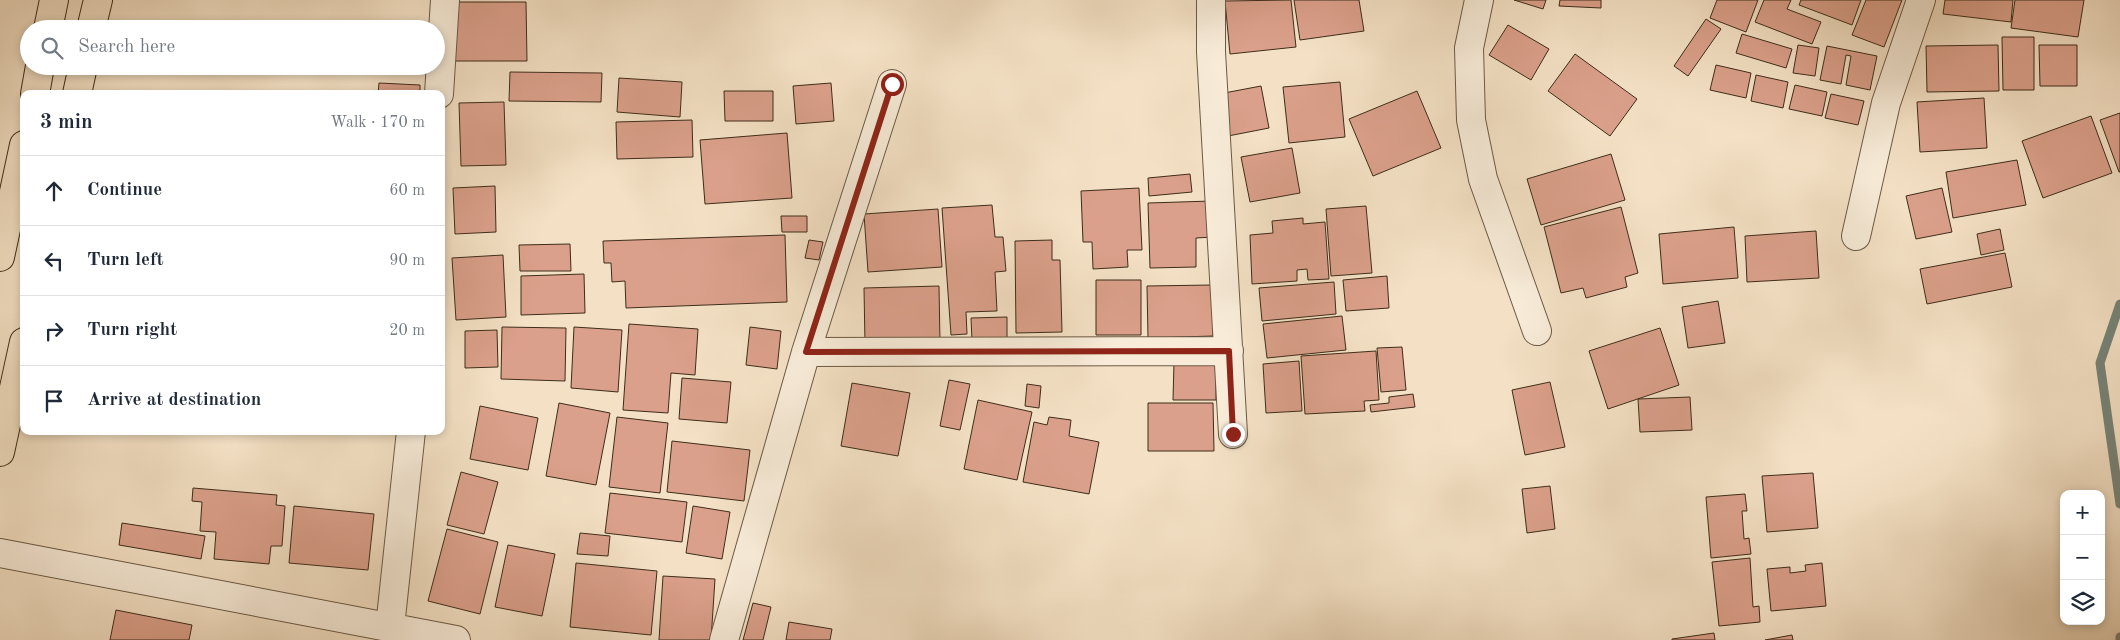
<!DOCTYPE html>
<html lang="en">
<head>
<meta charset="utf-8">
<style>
	body { margin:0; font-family:"Old Standard TT",serif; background:#f2f2f3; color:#1f2937 }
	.controls { position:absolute; right:15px; bottom:15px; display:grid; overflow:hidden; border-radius:10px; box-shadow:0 2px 8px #0003 }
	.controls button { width:45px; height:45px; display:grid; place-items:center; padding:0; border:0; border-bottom:1px solid #e0e1e3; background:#fff; color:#1f2937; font:25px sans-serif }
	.stop { position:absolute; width:15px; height:15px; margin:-11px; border:4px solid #8f2418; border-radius:50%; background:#fff }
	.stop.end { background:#8f2418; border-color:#fff; box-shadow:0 1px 5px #0008 }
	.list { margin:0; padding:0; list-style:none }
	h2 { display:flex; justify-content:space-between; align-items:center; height:65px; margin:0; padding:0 20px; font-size:21px }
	h2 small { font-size:16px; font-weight:400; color:#747a83 }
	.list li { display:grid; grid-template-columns:32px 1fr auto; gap:15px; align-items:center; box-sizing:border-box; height:70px; padding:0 20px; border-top:1px solid #e0e1e3 }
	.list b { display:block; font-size:19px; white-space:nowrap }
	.list em { font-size:16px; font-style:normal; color:#747a83 }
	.icon { flex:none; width:28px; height:28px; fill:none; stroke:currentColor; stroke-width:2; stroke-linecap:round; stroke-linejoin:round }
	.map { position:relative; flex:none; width:2120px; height:640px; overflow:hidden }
	.search { position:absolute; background:#fff; box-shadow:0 2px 8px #0003; left:20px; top:20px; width:425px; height:55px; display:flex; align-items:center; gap:12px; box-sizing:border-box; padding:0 18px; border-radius:28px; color:#747a83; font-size:19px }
	.panel { position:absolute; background:#fff; box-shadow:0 2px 8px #0003; left:20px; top:90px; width:425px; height:345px; border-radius:10px }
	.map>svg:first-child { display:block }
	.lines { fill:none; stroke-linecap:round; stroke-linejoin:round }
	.stream { stroke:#768378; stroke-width:9 }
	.building { fill:#dba08b; stroke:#3d2d19 }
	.minor-casing { stroke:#6b5a44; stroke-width:30 }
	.highway-casing { stroke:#3d2d19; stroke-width:30 }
	.minor { stroke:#f8ecd9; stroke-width:28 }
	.highway { stroke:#f4e1c5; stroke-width:28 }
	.route { stroke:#8f2418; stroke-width:6 }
</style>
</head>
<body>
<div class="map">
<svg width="2120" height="640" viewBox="0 0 2120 640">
	<rect width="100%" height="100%" fill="#f4e1c5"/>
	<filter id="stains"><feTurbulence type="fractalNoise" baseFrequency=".004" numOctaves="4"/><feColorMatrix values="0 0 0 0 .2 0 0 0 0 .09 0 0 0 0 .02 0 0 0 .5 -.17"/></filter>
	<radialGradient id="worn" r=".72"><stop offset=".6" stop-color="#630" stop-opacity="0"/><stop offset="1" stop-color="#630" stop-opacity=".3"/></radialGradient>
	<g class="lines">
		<path class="stream" d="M2120 304 2100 363 2120 504
			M2120 640V637"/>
	</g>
	<path class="building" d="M1291 0 1296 47 1230 54 1225 1Z
		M1294 0H1359L1364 31 1300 40Z
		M1514 0H1546L1543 9Z
		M1560 0H1601V8L1559 6Z
		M1717 0H1758L1746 32 1710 18Z
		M1764 0H1791L1787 9 1821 22 1812 44 1755 22Z
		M1801 0H1861L1852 25 1799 5Z
		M1866 0H1902L1884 47 1852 35Z
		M1945 0H2013L2011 22 1943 14Z
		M2015 0H2084L2078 37 2011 28Z
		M453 2H526L527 61H453Z
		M1706 19 1721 29 1688 76 1674 66Z
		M1508 25 1549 49 1531 80 1489 55Z
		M1742 34 1792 49 1786 68 1736 53Z
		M2002 37H2034V90H2003Z
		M1798 45 1819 48 1815 76 1793 73Z
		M1998 45 1999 91 1927 92 1926 46Z
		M2039 45H2077V86H2040Z
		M1827 46 1877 56 1870 90 1846 85 1851 56 1846 55 1841 84 1820 80Z
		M1575 54 1637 99 1610 136 1548 91Z
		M1716 65 1751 73 1746 98 1710 90Z
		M510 72 602 73 601 102 509 101Z
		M1756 75 1788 82 1783 108 1751 101Z
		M619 78 682 82 680 117 617 112Z
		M1340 82 1345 137 1289 143 1283 87Z
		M379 83 420 85V94H378Z
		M831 83 834 121 796 124 793 86Z
		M1795 85 1827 92 1822 116 1789 109Z
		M1261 86 1269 128 1228 136 1219 94Z
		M724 91H773V121H725Z
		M1417 91 1441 148 1373 176 1349 119Z
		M1831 94 1864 101 1858 125 1825 118Z
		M1984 98 1987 148 1920 152 1917 102Z
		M504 102 506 165 461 166 459 103Z
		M2120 113V172H2119L2100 120Z
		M2091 116 2112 173 2043 198 2022 141Z
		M692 120 693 157 617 159 616 122Z
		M787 133 792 198 705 204 700 140Z
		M1292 148 1300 193 1250 202 1241 157Z
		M1611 154 1625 200 1541 225 1527 179Z
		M2017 160 2026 205 1953 218 1946 172Z
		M1190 174 1192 192 1149 196 1148 178Z
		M495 186 496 232 455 234 453 188Z
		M1139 188 1142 250H1127L1128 267 1093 269 1092 242H1083L1081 191Z
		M1942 188 1952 232 1916 239 1906 196Z
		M1212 201 1213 237 1196 238V267L1150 268 1148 203Z
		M992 205 995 237H1003L1006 271 995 272 997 311 966 312 967 334 951 335 942 208Z
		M1366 206 1372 273 1331 276 1326 209Z
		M1621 207 1638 273 1625 277 1627 287 1586 298 1583 288 1561 293 1544 227Z
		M938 209 942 267 868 272 864 214Z
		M781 216H807V232H782Z
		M1303 218V224L1325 222 1329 279 1308 280 1307 269 1297 270V281L1252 284 1250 235 1273 233 1272 221Z
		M1734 227 1738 278 1663 284 1659 234Z
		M2000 229 2004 250 1981 255 1977 234Z
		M1816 231 1819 278 1747 282 1745 236Z
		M785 235 787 302 626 308 625 281 612 282 611 263H604L603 241Z
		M809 240 823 242 819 260 805 258Z
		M1052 240V260H1060L1062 332 1016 333 1015 241Z
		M570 244 571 271H520L519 245Z
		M2005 253 2012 287 1927 304 1920 269Z
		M503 255 506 317 456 320 452 258Z
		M584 274 585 313 521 315V276Z
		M1387 276 1389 308 1346 311 1343 280Z
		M1096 280H1141V335H1096Z
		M1334 282 1336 314 1262 321 1259 288Z
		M1212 285 1213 336 1148 338 1147 286Z
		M939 286 940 343 865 344 864 288Z
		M1718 301 1725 343 1688 348 1682 307Z
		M1342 316 1346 350 1267 358 1263 324Z
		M1007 317V340L972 341 971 318Z
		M629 324 698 329 695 375 671 373 668 413 623 410Z
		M502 327 566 328 565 381 501 379Z
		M574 327 622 330 618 392 571 388Z
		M750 327 781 331 777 369 746 365Z
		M1660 328 1679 385 1608 409 1589 351Z
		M497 330 498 367 465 368V331Z
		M1402 347 1406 390 1381 392 1377 348Z
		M1376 351 1379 400 1364 401 1365 411 1305 414 1301 356Z
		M1299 361 1302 411 1266 413 1263 364Z
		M1174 362H1216V400H1173Z
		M682 378 731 382 727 423 679 419Z
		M949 380 970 384 960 430 940 426Z
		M1550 382 1565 447 1525 455 1512 390Z
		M852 383 910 393 898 456 841 446Z
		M1027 384 1041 386 1039 408 1025 406Z
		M1413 394 1415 407 1371 412 1370 405 1389 403V397Z
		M1690 397 1692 430 1640 432 1638 399Z
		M978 400 1032 412 1017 480 964 469Z
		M559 403 610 413 596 485 546 476Z
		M1148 403H1213L1214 451H1148Z
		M480 406 538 418 528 470 470 459Z
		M617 417 668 423 660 493 609 487Z
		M1049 417 1071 420 1069 436 1099 442 1089 494 1023 482 1034 422 1047 425Z
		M672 441 750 450 744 501 667 492Z
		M461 472 498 482 484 534 447 525Z
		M1813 473 1818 528 1767 532 1762 476Z
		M1550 486 1555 529 1527 533 1522 489Z
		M193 488 277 495 276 505 285 506 282 546H271L269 564 214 559 216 532 200 531 202 502 192 501Z
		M610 493 687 502 682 542 605 533Z
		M1745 494 1747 511H1742L1744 539 1749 538 1751 554 1711 558 1706 497Z
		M294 506 374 514 368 570 289 563Z
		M693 506 730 512 722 559 686 553Z
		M122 523 205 536 201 559 119 545Z
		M447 529 498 542 480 614 428 601Z
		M580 533 610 536 608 556 577 554Z
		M508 545 555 554 542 616 495 607Z
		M1750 558 1753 607 1759 606 1760 622 1719 626 1712 562Z
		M576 563 657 571 651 635 570 627Z
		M1822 563 1826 606 1771 611 1767 569 1790 567V573L1806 571 1805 565Z
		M663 576 715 579 711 640H659Z
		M753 603 771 607 763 640H743Z
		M116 610 192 625 189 640H110Z
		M789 622 832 629 830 640H786Z
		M1714 633 1715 640H1672V639Z
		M1792 635 1793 640H1765Z"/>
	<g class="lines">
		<defs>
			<path id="minor" d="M1211 0V52L1233 434
				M1479 0 1469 48 1471 120 1483 179 1537 331
				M439 94 445 0
				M1856 236 1886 103 1921 0
				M806 352 1229 351
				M0 553 456 640
				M390 627 411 431
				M724 640 806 352 892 84"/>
			<path id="highway" d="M48 29 54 0
				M91 29 98 0
				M35 94 40 66
				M77 94 83 66
				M0 257 24 145
				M0 452 24 342"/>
		</defs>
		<use href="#minor" class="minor-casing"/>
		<use href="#highway" class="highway-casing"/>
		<use href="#minor" class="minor"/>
		<use href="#highway" class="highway"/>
	</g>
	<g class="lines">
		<path class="route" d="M892 84 806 352 1229 351 1233 434"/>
	</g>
	<rect width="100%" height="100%" filter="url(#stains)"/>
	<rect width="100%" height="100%" fill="url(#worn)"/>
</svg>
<div class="controls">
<button>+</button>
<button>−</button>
<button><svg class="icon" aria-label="layers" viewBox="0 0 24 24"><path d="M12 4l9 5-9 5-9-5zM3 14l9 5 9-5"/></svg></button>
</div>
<div class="stop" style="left:892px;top:84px"></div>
<div class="stop end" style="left:1233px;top:434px"></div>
<div class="search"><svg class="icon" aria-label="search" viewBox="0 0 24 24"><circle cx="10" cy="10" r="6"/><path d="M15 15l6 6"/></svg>Search here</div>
<section class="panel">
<h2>3 min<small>Walk · 170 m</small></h2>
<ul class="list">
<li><svg class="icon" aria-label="ahead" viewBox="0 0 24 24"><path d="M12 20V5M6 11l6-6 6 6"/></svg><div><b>Continue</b></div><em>60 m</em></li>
<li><svg class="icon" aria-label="left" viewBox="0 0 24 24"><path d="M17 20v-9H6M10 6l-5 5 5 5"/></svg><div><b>Turn left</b></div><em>90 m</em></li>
<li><svg class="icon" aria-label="right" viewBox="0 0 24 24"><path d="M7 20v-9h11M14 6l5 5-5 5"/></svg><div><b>Turn right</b></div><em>20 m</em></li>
<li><svg class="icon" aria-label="arrive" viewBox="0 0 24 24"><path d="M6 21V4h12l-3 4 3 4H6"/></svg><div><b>Arrive at destination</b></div></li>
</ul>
</section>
</div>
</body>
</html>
